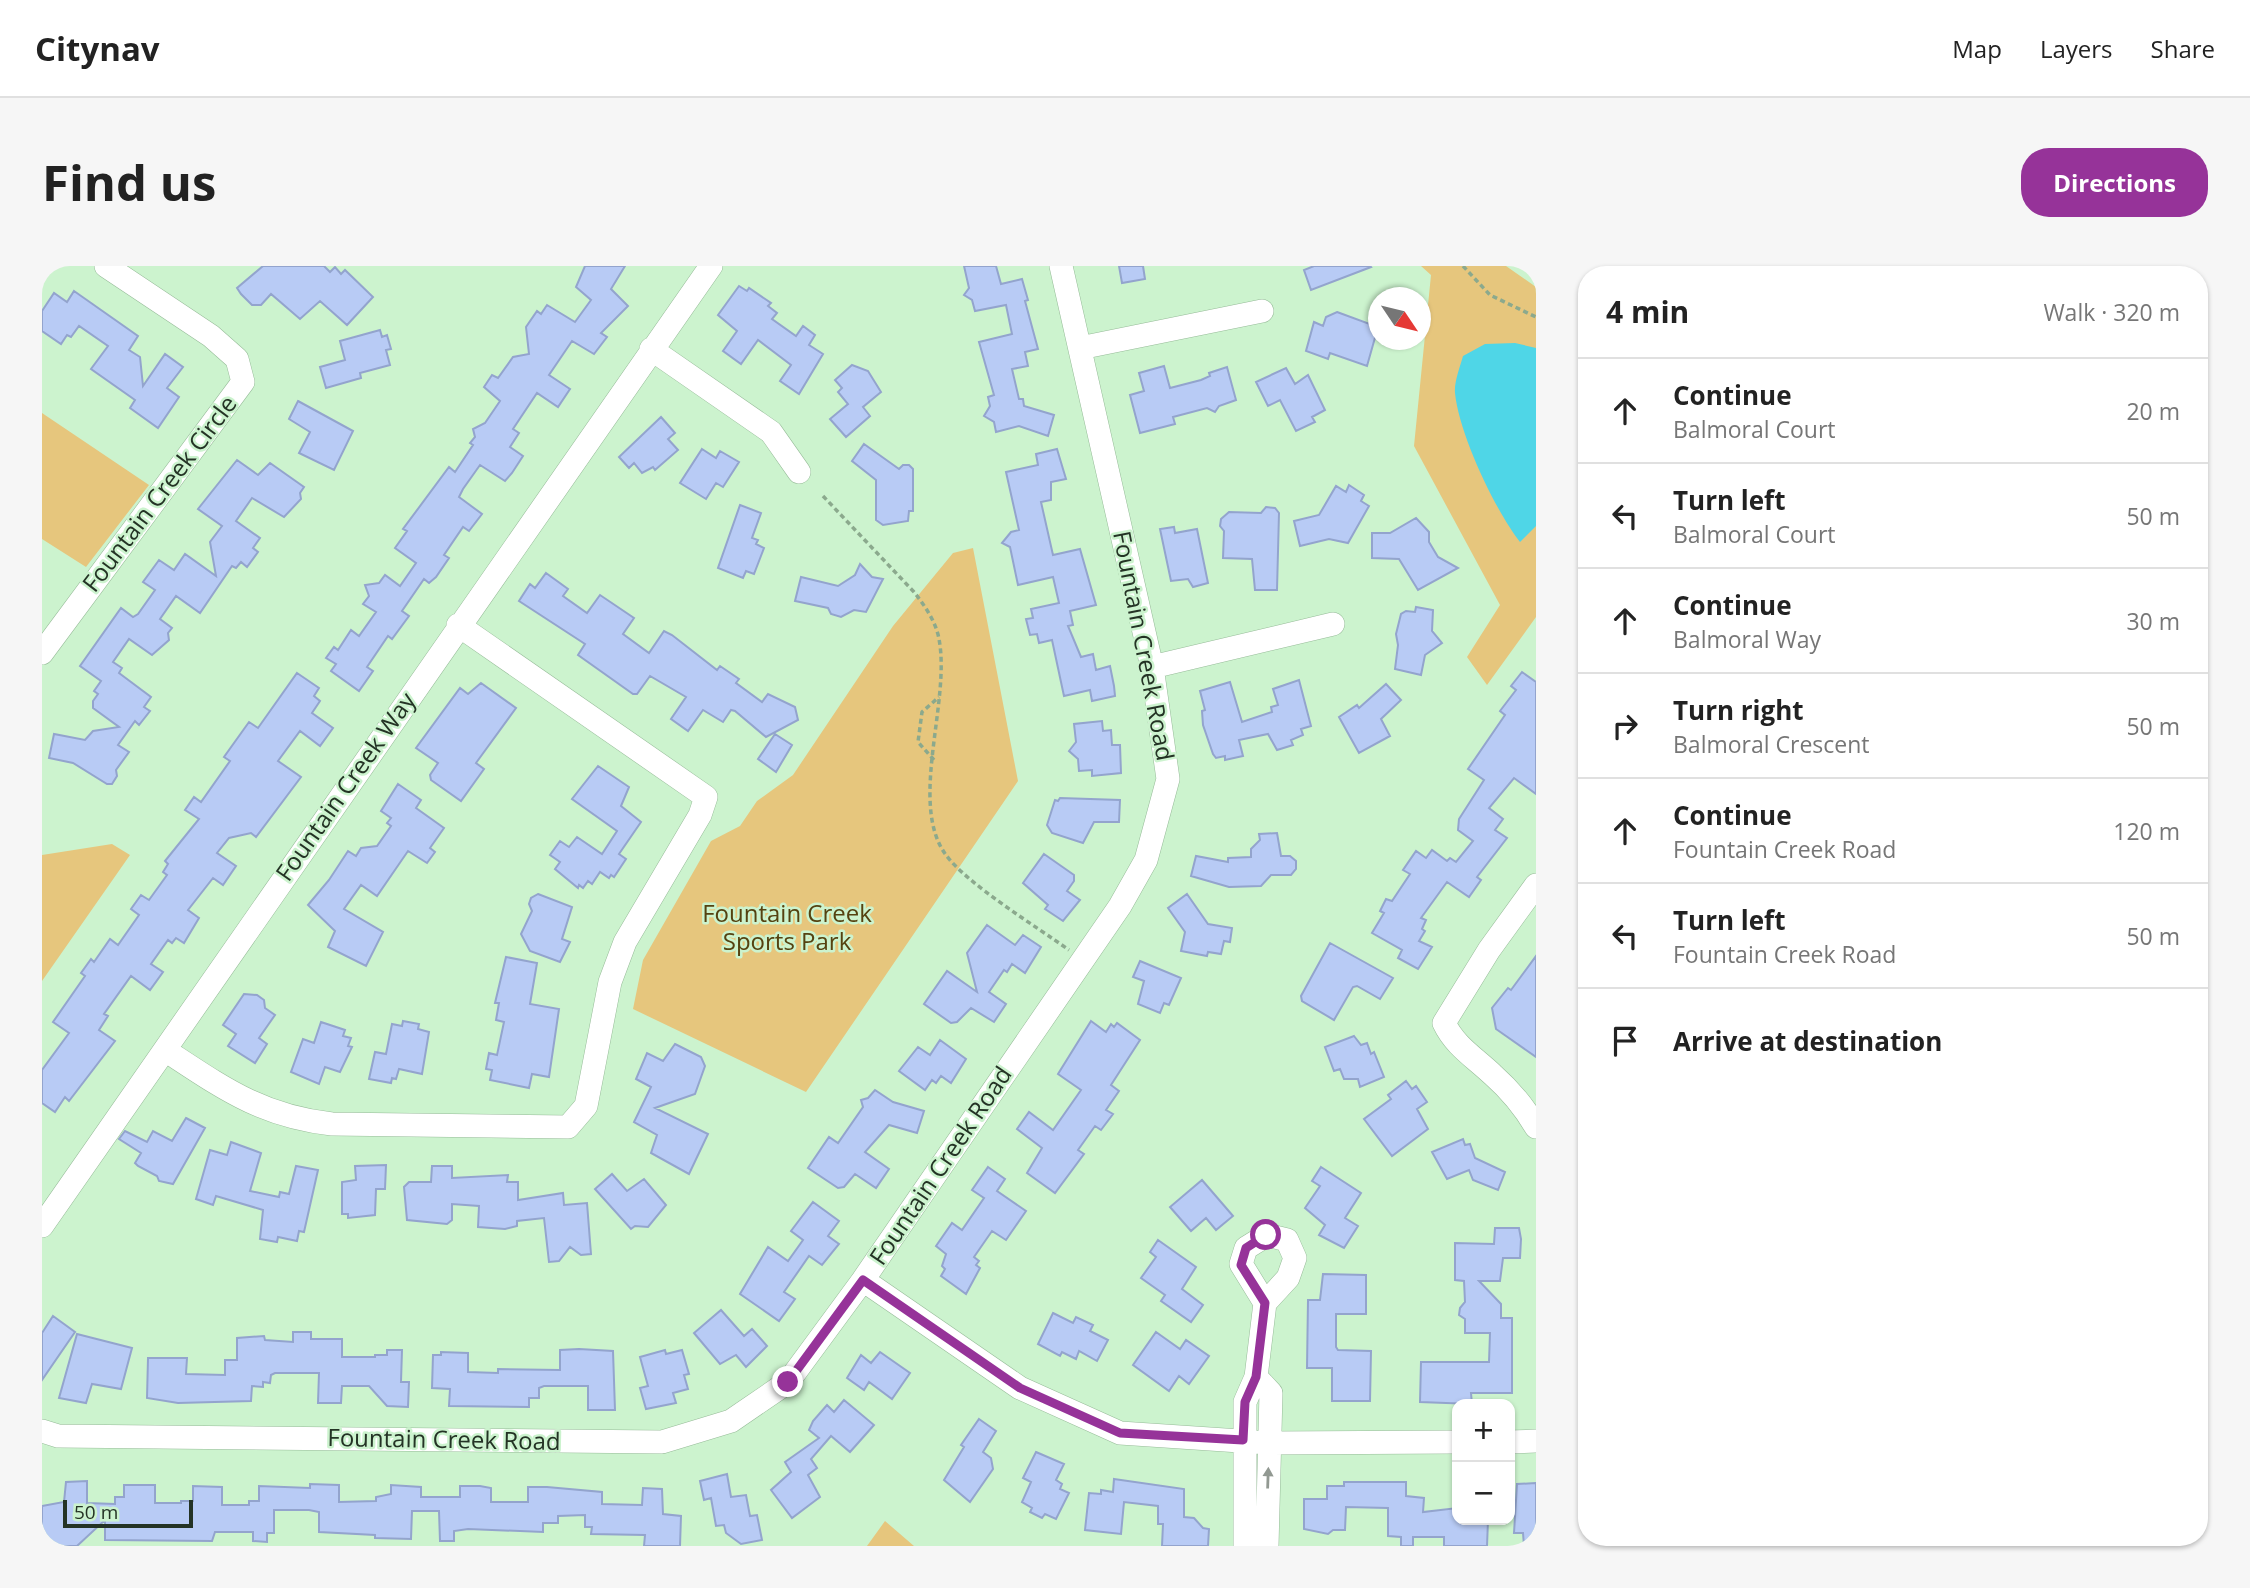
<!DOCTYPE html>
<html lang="en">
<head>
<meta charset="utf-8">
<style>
	body { margin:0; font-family:"Open Sans",sans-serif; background:#f6f6f6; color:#222 }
	.controls { position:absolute; right:21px; bottom:21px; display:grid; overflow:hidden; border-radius:14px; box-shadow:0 2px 5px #0004 }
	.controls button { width:63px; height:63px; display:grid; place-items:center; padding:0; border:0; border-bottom:2px solid #e0e0e0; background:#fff; color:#222; font:35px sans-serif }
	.compass { position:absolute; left:1326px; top:21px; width:63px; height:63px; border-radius:50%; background:#fff; box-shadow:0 2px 5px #0004; rotate:125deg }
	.scale { position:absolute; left:21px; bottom:18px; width:130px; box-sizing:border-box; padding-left:7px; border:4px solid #243325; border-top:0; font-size:19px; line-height:24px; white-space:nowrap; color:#243325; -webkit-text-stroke:5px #ccf3ce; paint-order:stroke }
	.stop { position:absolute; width:21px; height:21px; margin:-16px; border:5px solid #963399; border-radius:50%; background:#fff }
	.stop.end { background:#963399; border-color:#fff; box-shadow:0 2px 7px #0008 }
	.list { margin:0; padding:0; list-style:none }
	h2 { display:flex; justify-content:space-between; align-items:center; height:91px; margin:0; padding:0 28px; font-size:30px }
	h2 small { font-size:23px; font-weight:400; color:#767676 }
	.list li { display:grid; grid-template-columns:46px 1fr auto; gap:21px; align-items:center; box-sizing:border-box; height:105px; padding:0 28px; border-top:2px solid #e0e0e0 }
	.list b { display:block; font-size:26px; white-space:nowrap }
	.list p { margin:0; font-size:23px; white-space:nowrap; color:#767676 }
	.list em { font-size:23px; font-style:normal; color:#767676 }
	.icon { flex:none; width:38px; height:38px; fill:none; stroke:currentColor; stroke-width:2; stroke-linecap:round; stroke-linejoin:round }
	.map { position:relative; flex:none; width:1494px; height:1280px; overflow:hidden; border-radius:28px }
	header { display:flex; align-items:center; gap:42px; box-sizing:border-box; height:98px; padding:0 35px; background:#fff; border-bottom:2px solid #e0e0e0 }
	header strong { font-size:33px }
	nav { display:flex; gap:38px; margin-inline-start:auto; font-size:24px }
	.intro { display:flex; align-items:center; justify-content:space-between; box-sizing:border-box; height:168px; padding:0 42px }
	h1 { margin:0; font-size:49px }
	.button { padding:18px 32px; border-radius:28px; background:#963399; color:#fff; font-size:24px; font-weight:700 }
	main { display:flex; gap:42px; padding:0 42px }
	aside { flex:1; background:#fff; border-radius:28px; box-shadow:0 2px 5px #0004 }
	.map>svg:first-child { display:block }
	.green { fill:#e6c67d }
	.water { fill:#4fd6e7 }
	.building { fill:#b8cbf5; stroke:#93a4cd; stroke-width:2 }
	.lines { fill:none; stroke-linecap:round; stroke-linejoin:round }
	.minor-casing { stroke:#96bb98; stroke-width:24 }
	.path { stroke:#8ba98d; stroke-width:3.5; stroke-dasharray:5 3.5; stroke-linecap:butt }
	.minor { stroke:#fff; stroke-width:23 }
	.oneway { fill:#929992 }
	.route { stroke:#963399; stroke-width:9 }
	.labels { text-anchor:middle; stroke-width:5; stroke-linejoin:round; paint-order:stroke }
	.street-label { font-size:24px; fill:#243325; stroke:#ccf3ce }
	.park-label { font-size:24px; fill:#554210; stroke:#ccf3ce }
</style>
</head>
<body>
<header>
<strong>Citynav</strong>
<nav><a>Map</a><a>Layers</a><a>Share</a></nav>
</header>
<div class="intro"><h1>Find us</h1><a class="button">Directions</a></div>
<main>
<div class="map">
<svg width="1494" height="1280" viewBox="0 0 1494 1280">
	<rect width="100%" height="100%" fill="#ccf3ce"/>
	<path class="green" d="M1379 0H1464L1494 21V351L1445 419 1425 391 1458 339 1372 180 1389 9Z
		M0 147 107 219 44 301 0 273Z
		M931 282 976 515 764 826 591 743 601 694 669 575 698 560 715 535 751 509 851 360 911 287Z
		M70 578 88 589 0 715V589Z
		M843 1255 872 1280H825Z"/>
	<path class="water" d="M1473 77 1494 82V260L1478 276C1453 244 1417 168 1413 127 1412 116 1418 101 1421 90L1443 78Z"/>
	<path class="building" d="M221 0H282L288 6 293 1 299 8 303 4 331 31 305 59 278 35 258 53 229 28 219 39H210L199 28 195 22Z
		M543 0H583L569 23 586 40 559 67 565 71 552 88 530 75 507 109 528 123 516 141 495 127 471 163 477 167 468 181 481 190 470 207 463 215 438 199 421 223 417 231 440 248 427 265 421 261 402 289 407 292 394 311 387 317 382 313 360 345 367 350 350 373 346 370 325 401 331 405 317 425 289 405 294 398 284 392 292 381 296 384 309 364 317 370 334 346 321 338 327 330 323 319 337 317 343 309 358 320 374 297 353 282 365 265 361 263 407 201 413 206 431 179 428 177 433 171 431 163 443 157 458 135 442 121 450 109 456 112 471 91 487 88 484 61 495 45 499 48 505 39 533 56 549 34 534 21Z
		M922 0H954L959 18 980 13 986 34 983 35 996 83 983 86 986 100 970 103 977 133H981L982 140 1012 149 1006 170 977 160 954 166 952 156 942 150 948 140 946 131 952 129 937 76 970 68 964 39 933 45 930 34 922 29 927 22Z
		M1077 0H1101L1103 13 1080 17Z
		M1272 0H1328L1329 1 1269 24 1262 4Z
		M697 20 705 25 707 22 729 37 726 40 735 47 730 53 754 70 761 60 773 69 767 79 781 88 757 128 738 115 749 99 716 74 699 98 681 85 695 65 676 49Z
		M32 25 96 70 87 84 98 91 101 120 123 88 141 101 125 122 137 131 116 162 88 142 93 134 49 103 66 80 37 60 29 71 25 69 19 78 0 65V45L12 27 25 36Z
		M1295 46 1336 61 1325 100 1288 87 1286 93 1264 85 1272 56 1281 60 1284 51Z
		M338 64 340 71 345 69 349 83 344 84 348 99 318 107 319 112 284 122 278 101 303 94 298 75Z
		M810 99 826 105 839 126 821 141 828 150 804 171 788 153 806 138 796 126 800 122 793 114Z
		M1122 100 1128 122 1159 114 1168 110 1167 107 1185 101 1194 134 1177 140 1173 146 1165 142 1131 151 1133 158 1098 167 1088 129 1102 125 1097 107Z
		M1244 102 1253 118 1266 109 1283 144 1270 151 1273 156 1254 165 1238 134 1226 140 1214 116Z
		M256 135 311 165 292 204 257 187 268 166 247 153Z
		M619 151 633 167 626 173 636 184 613 204 611 201 600 207 592 197 587 202 577 191Z
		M822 178 857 203 861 199H867L871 203V245H867L866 255 841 259 834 254V214L810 195Z
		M660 183 674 192 678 185 697 196 681 221 674 217 664 233 638 217Z
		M1015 183 1024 213 1009 216V234L999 236 1011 289 1038 283 1054 339 1028 345 1031 359 1026 360 1039 391 1051 388 1054 404 1068 400 1072 420 1073 430 1050 435 1048 424 1022 430 1010 374 997 377 995 368 988 369 984 353 991 352 989 343 1017 337 1011 311 976 319 968 281 960 277 969 266 977 264 964 206 996 199 994 188Z
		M195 194 216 209 228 197 262 221 258 227 259 233 242 251 210 232 194 255 218 272 211 282 216 286 205 301 199 296 194 302 190 300 158 347 134 330 118 353 130 362 126 367 127 374 110 389 87 373 71 396 80 402 77 407 109 431 102 441 108 445 97 459 93 455 76 479 87 486 74 504 75 510 70 518H65L31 497 7 492 12 468 43 474 51 465 77 461 51 442V435L56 428 52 425 59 415 38 400 79 342 91 351 96 348 113 324 101 316 117 294 132 304 143 288 174 310 168 276 180 260 156 243Z
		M1307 219 1322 229 1319 235 1327 240 1306 277 1287 273 1258 280 1252 255 1277 249 1294 220 1304 226Z
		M698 239 719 247 710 272 716 274 714 278 722 282 712 308 704 305 701 312 676 302Z
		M1224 241 1233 242 1237 247 1235 324H1213L1210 293 1181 292 1182 265 1178 260 1179 253 1187 246 1219 247Z
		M1374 252 1387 266V276L1396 291 1416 302 1376 324 1357 293 1330 292V267H1348Z
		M1132 261 1133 267 1155 263 1166 317 1151 321 1146 313 1129 315 1118 263Z
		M818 298 830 311 841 313 824 346 812 344 799 351 789 348 786 342 753 335 759 311 796 320 813 309Z
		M504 307 526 323 521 330 545 347 558 329 592 352 581 368 607 387 622 365 630 369 675 404 678 400 697 413 694 417 720 436 726 428 753 441 756 454 724 471 693 445 689 444 681 456 661 444 646 465 629 453 644 431 608 410 595 428H591L536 389 543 378 477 335 488 318 493 322Z
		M1374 341 1391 344 1390 365 1400 377 1383 389 1379 409 1353 403 1356 379 1354 368 1359 348 1364 345 1373 346Z
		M1480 406 1494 416V528L1472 512 1447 542 1461 553 1453 564 1465 572 1435 611 1439 614 1427 631 1405 616 1379 652 1384 654 1380 663 1383 665 1377 675 1390 681 1376 703 1356 692 1360 684 1330 667 1342 647 1338 645 1344 633 1350 635 1368 608 1361 604 1374 585 1384 592 1390 584 1405 595 1408 592 1414 596 1431 575 1416 564 1417 553 1442 514 1426 503 1463 449 1458 445 1474 424 1469 420Z
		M255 407 277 422 272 430 278 435 270 447 291 462 278 480 258 465 236 495 259 511 214 571 209 567 187 572 175 587 194 600 181 619 171 612 146 644 157 652 142 677 134 672 130 677 126 674 109 698 121 706 108 724 89 710 62 748 66 750 57 764 73 775 27 835 23 831 13 846 0 837V804L27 767 11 756 43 710 39 707 49 693 52 696 68 673 76 679 97 649 89 643 99 629 107 634 125 609 121 606 126 598 123 595 157 553 143 544 152 531 159 536 188 495 182 491 207 456 216 462Z
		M1257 414 1269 460 1259 463 1261 469 1249 474 1251 479 1235 484 1226 468 1197 474 1201 490 1183 494V490L1174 492 1171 488 1161 459 1160 445 1163 444 1158 425 1188 416 1200 456 1230 446 1229 441 1236 439 1231 423Z
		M439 417 474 442 434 497 442 503 419 535 389 514 388 509 396 497 374 482 418 422 426 428Z
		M1344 418 1359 434 1339 453 1348 470 1317 487 1297 451 1315 439 1317 442Z
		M1060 455 1061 465 1069 464 1070 479H1078L1079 507 1050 510V504L1037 505 1036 493 1027 485 1034 476 1032 458Z
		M733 468 750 479 734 506 716 493Z
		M556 500 587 521 579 540 599 556 577 588 584 593 572 611 569 609 567 612 558 606 550 618 546 615 541 622 537 619 536 622 513 603 518 596 508 589 518 575 527 581 535 571 560 588 575 565 530 533Z
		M356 518 379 534 374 542 402 562 388 582 393 586 385 597 366 585 335 630 319 619 302 643 341 666 324 700 286 681 293 665 266 639 287 614 306 585 314 590 319 582 335 580 349 560 345 557 349 552 339 545Z
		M1018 532 1078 534 1077 556H1052L1041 577 1010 567 1005 559 1013 534 1016 535Z
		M1235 567 1239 590H1248L1254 595V603L1249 609H1229L1219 620 1187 621 1149 610 1154 590 1186 596V592L1209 591V583L1218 574 1217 568Z
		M1002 588 1032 609V615L1025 625 1038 634 1021 655 1003 643 1006 639 981 617Z
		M496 628 530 641 520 673 528 676 518 696 488 685 479 668 490 645 487 638 489 632Z
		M1145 628 1166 658 1190 662 1188 676 1182 675 1179 688 1166 686 1165 690 1139 685 1143 666 1126 642Z
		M945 659 973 679 981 669 999 681 983 707 970 698 965 706 962 704 947 726 964 738 952 756 929 742 915 756 909 757 882 738 905 705 935 726 925 687Z
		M1288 677 1351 712 1338 733 1315 720 1311 721 1292 754 1260 735 1259 730Z
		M1494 690V791L1454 763 1450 742 1466 722 1469 724Z
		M464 691 495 697 488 738 517 743 507 811 490 808 487 822 448 814 450 804 444 803 447 787 455 789 462 756 454 754 457 737H453Z
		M1098 695 1139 712 1127 739 1122 737 1118 747 1096 738 1102 715 1091 711Z
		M202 728 215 729 222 734 223 742 233 749 217 772 225 778 213 797 186 780 194 768 181 759Z
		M361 755 377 758 376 763 387 766 380 808 357 803 354 813 350 812 349 817 327 813 333 786 344 788 350 758 360 760Z
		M1049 755 1064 766 1069 758 1072 761 1075 757 1098 774 1069 819 1077 825 1064 844 1071 848 1059 864 1053 860 1036 884 1042 888 1013 927 985 907 1000 882 975 863 987 846 1011 864 1039 824 1016 808Z
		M279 756 303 764 301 770 309 772 306 780 310 781 298 806 283 801 277 818 249 806 261 773 272 777Z
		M1312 770 1319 779 1325 777 1329 788 1332 786 1342 811 1318 821 1316 813H1302L1298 803 1292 805 1283 781Z
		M898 774 924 793 909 817 899 810 894 817 890 814 883 824 857 805 876 781 888 789Z
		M633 778 659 791 663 800 653 828 613 842 666 868 647 908 609 887 615 869 592 856 609 821 594 813 605 787 621 795Z
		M1364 815 1370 823 1374 820 1385 836 1375 843 1386 863 1350 890 1322 853 1349 833 1346 829Z
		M833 824 851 836 882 845 875 867 847 859 823 886 847 903 834 922 813 908 802 921 796 922 766 902 787 871 796 877 821 841 819 834 826 832Z
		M144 852 163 862 131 918 117 915 115 910 96 900 93 897 99 887 77 873 83 865 105 876 111 865 130 875Z
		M1421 873 1423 879 1428 878 1433 892 1463 906 1456 924 1431 914 1427 904 1405 913 1390 886Z
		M189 876 219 887 208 925 237 931 238 926 247 928 254 900 276 904 262 966 257 965 255 975 236 971 235 976 218 973 221 944 174 930 171 939 154 933 168 884 185 889Z
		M344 899 343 923H334L333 949 306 952V948H300V916L314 914 313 900Z
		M390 900H410V912L466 909 465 916H476V934L521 927 522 939 545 937 549 988 539 989 528 981 517 995 507 996 502 952 475 955V960L463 963 436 961 437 940 410 938V954L405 958 365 954 362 921 367 916H389Z
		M946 901 963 913 955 925 984 945 964 974 950 965 932 991 937 995 934 999 938 1002 924 1028 899 1010 903 1003 900 1000 904 988 894 980 910 957 920 964 942 932 930 924Z
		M1279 901 1319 927 1303 952 1316 960 1302 982 1277 969 1283 959 1263 942 1278 920 1270 915Z
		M570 908 585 925 602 913 624 939 606 961 593 960 589 963 553 923Z
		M1160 914 1191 950 1174 964 1164 952 1149 965 1128 941Z
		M771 936 797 955 786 970 797 978 780 999 767 990 742 1026 753 1033 737 1055 698 1028 726 981 746 995 761 974 749 965Z
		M1453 962H1477L1479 973 1478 992H1461L1458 1015H1437L1459 1038V1052H1470V1127H1429L1430 1138 1378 1136 1379 1096H1447L1448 1067H1423V1053L1417 1049 1418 1042 1423 1036 1422 1015 1413 1014V977L1452 978Z
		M1116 974 1154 1001 1140 1023 1161 1039 1149 1056 1119 1035 1123 1029 1099 1012 1114 991 1108 986Z
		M1281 1008 1324 1009V1048H1294V1081L1296 1084 1329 1085 1328 1135H1290V1102H1265L1266 1034H1278Z
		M679 1044 702 1070 710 1063 725 1080 704 1101 694 1089 678 1098 652 1067Z
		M1011 1047 1031 1057 1034 1051 1051 1059 1048 1065 1066 1074 1055 1095 1037 1085 1034 1093 1020 1086 1018 1090 996 1078Z
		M11 1050 33 1066 0 1114V1067Z
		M251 1066H269V1073H300V1091H333V1089H345V1084H360L359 1116H367L366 1141 345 1140 327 1120H300L299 1137H276L277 1107H233L229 1109 228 1117 221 1116V1121L210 1120 209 1135 136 1137 105 1132 106 1092H145L144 1108 183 1109V1094H195V1072L222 1070 223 1074 251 1076Z
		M1114 1066 1138 1083 1144 1074 1167 1090 1147 1118 1137 1110 1127 1125 1091 1099Z
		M35 1068 90 1082 79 1123 50 1118 44 1137 17 1132Z
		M537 1083 571 1085 573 1144H546V1120H502L497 1122V1132H487V1141L407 1140 408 1123 390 1122 391 1089H399V1086L426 1087V1106L456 1107V1103L518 1104V1084Z
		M623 1084 624 1088 640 1084 647 1108 642 1109 646 1123 631 1127 634 1137 604 1143 598 1122 606 1120 598 1091Z
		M838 1086 868 1107 850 1133 827 1116 822 1124 805 1112 819 1089 829 1097Z
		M802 1134 832 1159 808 1186 789 1170 769 1193 775 1202 766 1209 778 1231 750 1252 729 1224 749 1206 743 1196 777 1172 767 1164 771 1155 785 1139 792 1146Z
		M937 1153 954 1165 941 1186 949 1192 951 1203 928 1236 902 1214 922 1181 919 1179Z
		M994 1186 1022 1198 1014 1214 1020 1218 1018 1223 1027 1227 1014 1253 1003 1248 1000 1252 988 1246 990 1242 980 1236 989 1216 981 1212Z
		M685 1208 689 1231 704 1229 708 1250 715 1249 720 1274 699 1278 684 1267 682 1259 674 1260 669 1232 662 1234 658 1215Z
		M1072 1213 1142 1223V1251L1152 1252 1161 1262 1167 1263 1166 1280H1120L1121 1258H1116V1240L1082 1236 1079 1268 1043 1264 1047 1227 1059 1228V1224L1071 1226Z
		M45 1215V1237L73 1238V1231H82V1219H113V1237H139V1235H151V1220L180 1221V1239H207V1235H217V1220L268 1222V1218L297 1219V1236L334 1235V1231L349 1228V1219L379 1221V1231H418V1220H438L449 1222V1236H486V1221H505L560 1226V1238L600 1239 601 1222 620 1223 621 1248 639 1250 638 1280H602L603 1269 549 1268 550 1261H543V1249L516 1250V1257H501V1266L426 1263 412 1265V1275H398L397 1245H370L369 1273 333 1272V1269L277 1266V1246L267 1244H232V1267H225V1276L211 1275V1266H173L170 1275 63 1274V1254L35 1280H0V1240L22 1236 24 1216Z
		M1302 1216H1364V1230L1382 1232 1381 1246 1415 1242V1254H1446L1445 1280H1402V1271H1371V1280H1359V1271L1346 1270V1242L1304 1241 1303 1264H1291L1286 1268 1262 1263V1233H1285V1220H1302Z
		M1494 1217V1280H1482L1481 1267H1472L1475 1218Z"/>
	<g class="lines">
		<defs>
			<path id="minor" d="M1038 82 1220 45
				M609 83 729 166 757 206
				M0 387 201 116 195 93 169 70 64 0
				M1110 401 1291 358
				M1494 619 1447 684 1402 757C1413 780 1432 791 1451 809 1468 824 1482 841 1494 861
				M123 784C181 822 219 850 290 858L526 861 544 840 568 716 583 676 658 549 664 531 416 359
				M0 960 669 0
				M821 1014 978 1122 1078 1167 1228 1177 1415 1176
				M1214 1111 1229 1127 1225 1280
				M0 1165 16 1170 620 1176 689 1155 746 1116 821 1014 1078 640 1104 594 1126 513 1110 401 1019 0
				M1468 1176 1494 1175
				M1203 1280V1136L1214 1111 1223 1037 1246 1012 1253 992 1245 974 1225 969 1204 982 1199 998 1223 1037"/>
		</defs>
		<use href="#minor" class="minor-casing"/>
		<path class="path" d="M1421 0 1448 29 1494 51
			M781 230 872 326C883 340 894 356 897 373 909 436 866 538 904 589 925 618 995 661 1027 684
			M892 494 876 476 880 446 897 431"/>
		<use href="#minor" class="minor"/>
	</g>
	<defs><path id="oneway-solid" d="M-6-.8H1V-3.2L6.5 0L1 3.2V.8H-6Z" transform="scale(1.75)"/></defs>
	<use class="oneway" href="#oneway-solid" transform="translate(1226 1212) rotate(-88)"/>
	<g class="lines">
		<path class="route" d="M746 1116 821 1014 978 1122 1078 1167 1201 1174 1203 1136 1214 1111 1223 1037 1199 999 1204 982 1224 969"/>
	</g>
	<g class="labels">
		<g class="street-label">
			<text transform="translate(118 228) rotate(-53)" y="8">Fountain Creek Circle</text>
			<text transform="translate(1101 380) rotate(79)" y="8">Fountain Creek Road</text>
			<text transform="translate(304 521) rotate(-55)" y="8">Fountain Creek Way</text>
			<text transform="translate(899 900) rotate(-56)" y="8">Fountain Creek Road</text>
			<text transform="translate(402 1174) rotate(1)" y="8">Fountain Creek Road</text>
		</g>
		<g class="park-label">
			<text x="745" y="656">Fountain Creek<tspan x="745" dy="28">Sports Park</tspan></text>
		</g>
	</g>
</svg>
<div class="controls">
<button>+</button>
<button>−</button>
</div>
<svg class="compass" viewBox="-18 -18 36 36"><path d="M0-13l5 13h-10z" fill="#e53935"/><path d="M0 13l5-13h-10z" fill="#767676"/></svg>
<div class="scale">50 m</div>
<div class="stop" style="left:1224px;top:969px"></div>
<div class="stop end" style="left:746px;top:1116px"></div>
</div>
<aside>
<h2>4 min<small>Walk · 320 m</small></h2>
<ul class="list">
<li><svg class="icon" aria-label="ahead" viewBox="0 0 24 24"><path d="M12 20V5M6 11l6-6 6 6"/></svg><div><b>Continue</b><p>Balmoral Court</p></div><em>20 m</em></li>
<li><svg class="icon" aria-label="left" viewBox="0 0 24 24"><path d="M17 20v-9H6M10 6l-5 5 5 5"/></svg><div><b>Turn left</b><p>Balmoral Court</p></div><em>50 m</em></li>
<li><svg class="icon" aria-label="ahead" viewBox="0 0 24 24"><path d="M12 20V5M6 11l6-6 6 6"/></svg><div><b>Continue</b><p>Balmoral Way</p></div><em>30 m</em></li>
<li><svg class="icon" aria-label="right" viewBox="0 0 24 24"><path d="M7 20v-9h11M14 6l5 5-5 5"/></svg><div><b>Turn right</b><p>Balmoral Crescent</p></div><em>50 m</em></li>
<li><svg class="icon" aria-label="ahead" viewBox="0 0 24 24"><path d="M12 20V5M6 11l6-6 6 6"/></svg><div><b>Continue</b><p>Fountain Creek Road</p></div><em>120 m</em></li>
<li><svg class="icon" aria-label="left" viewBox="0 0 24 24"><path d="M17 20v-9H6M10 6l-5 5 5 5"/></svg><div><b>Turn left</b><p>Fountain Creek Road</p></div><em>50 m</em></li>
<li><svg class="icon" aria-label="arrive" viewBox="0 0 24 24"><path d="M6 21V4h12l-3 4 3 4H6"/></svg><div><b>Arrive at destination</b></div></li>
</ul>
</aside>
</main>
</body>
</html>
